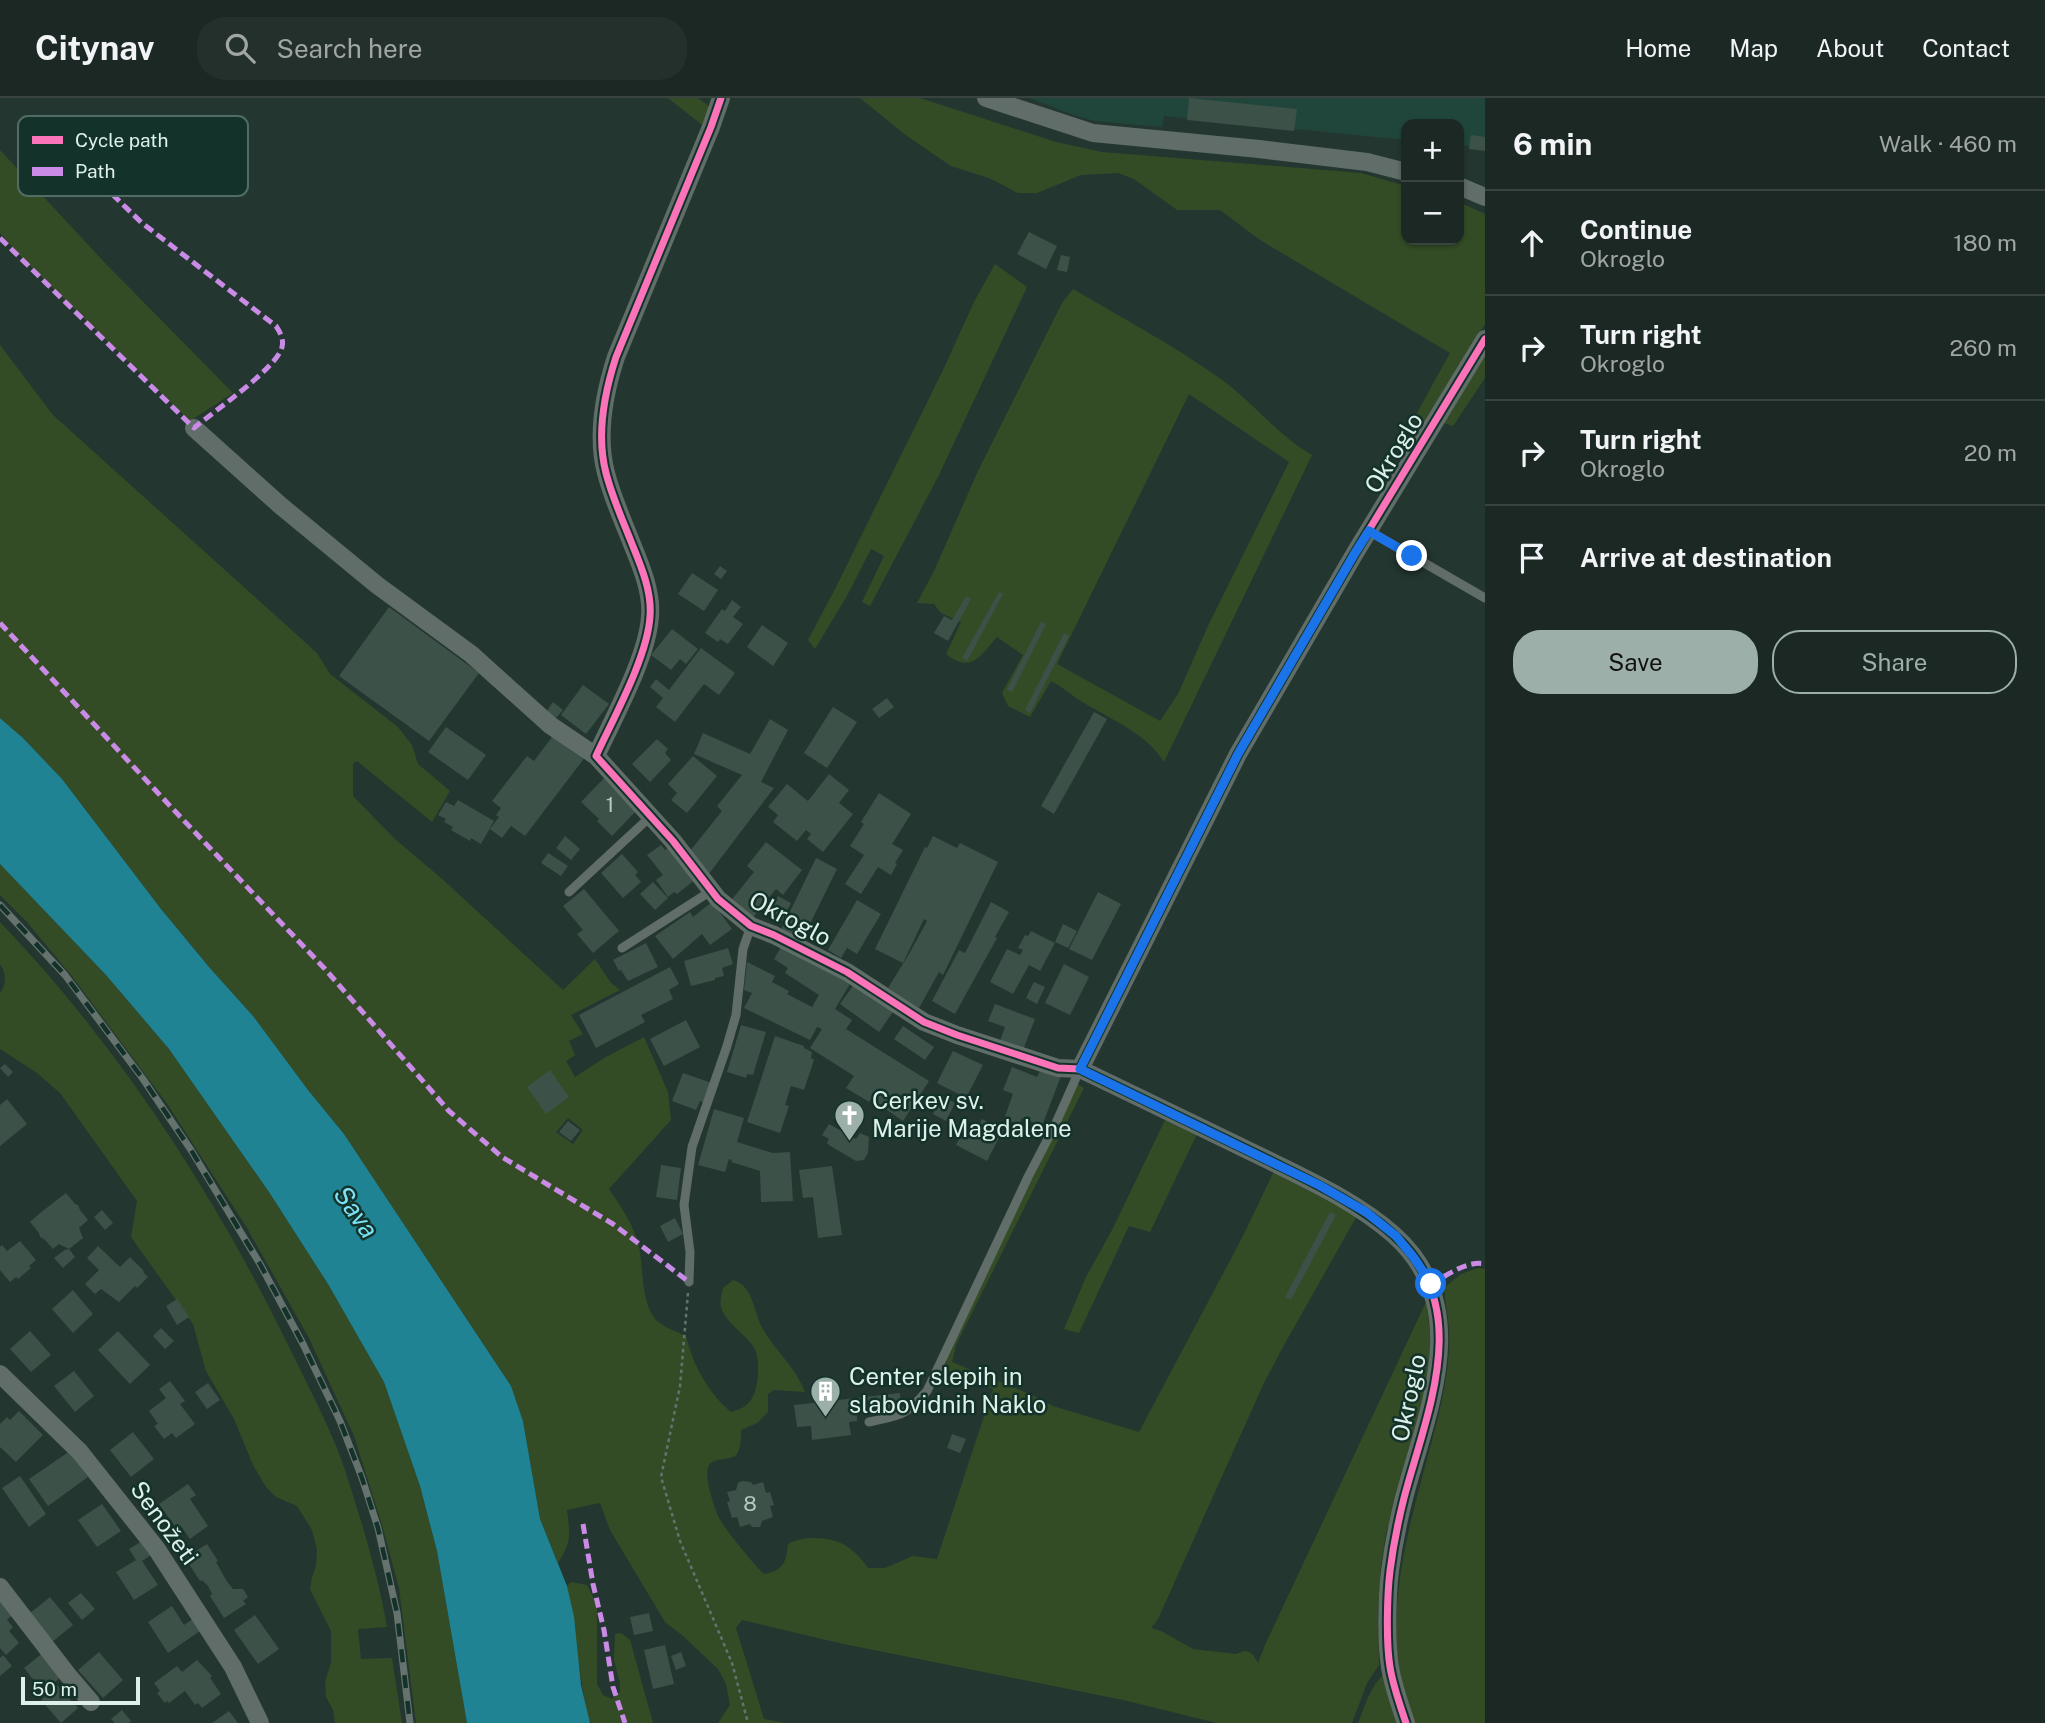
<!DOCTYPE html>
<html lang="en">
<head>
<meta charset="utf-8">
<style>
	body { margin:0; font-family:"Public Sans",sans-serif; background:#24302c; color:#f1f3f6 }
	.controls { position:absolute; right:21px; top:21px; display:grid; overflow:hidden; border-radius:14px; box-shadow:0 2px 5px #0004 }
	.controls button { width:63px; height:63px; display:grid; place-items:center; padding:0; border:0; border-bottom:2px solid #394441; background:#1b2824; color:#f1f3f6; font:35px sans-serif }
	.scale { position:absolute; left:21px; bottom:18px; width:119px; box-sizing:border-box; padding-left:7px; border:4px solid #def0ea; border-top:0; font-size:19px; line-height:24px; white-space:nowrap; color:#def0ea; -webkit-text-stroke:5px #13332a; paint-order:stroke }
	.stop { position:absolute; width:21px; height:21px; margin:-16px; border:5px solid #1a73e8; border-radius:50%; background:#fff }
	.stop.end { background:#1a73e8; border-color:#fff; box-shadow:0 2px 7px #0008 }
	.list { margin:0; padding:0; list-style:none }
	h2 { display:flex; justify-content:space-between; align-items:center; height:91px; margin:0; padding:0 28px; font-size:30px }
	h2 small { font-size:23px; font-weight:400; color:#a0a6a6 }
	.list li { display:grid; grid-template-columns:46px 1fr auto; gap:21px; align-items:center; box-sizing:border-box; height:105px; padding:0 28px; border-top:2px solid #394441 }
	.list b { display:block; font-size:26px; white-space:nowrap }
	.list p { margin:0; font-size:23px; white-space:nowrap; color:#a0a6a6 }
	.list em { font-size:23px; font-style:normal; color:#a0a6a6 }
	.actions { display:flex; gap:14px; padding:21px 28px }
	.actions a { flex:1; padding:16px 0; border:2px solid #9dafa9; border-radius:28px; text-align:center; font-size:24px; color:#9dafa9 }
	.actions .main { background:#9dafa9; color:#111 }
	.icon { flex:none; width:38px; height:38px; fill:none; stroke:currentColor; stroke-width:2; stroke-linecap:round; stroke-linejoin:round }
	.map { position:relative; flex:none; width:1485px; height:1625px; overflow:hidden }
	header { display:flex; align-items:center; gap:42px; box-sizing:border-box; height:98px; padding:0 35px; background:#1b2824; border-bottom:2px solid #394441 }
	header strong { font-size:33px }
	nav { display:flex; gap:38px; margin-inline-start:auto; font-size:24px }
	.search { width:490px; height:63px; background:#24302c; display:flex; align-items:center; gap:18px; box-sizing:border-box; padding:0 24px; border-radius:28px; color:#a0a6a6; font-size:26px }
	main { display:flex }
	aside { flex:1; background:#1b2824 }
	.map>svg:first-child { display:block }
	.built { fill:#20463c }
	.green { fill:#344c26; fill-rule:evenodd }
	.water { fill:#1f8393 }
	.building { fill:#3c5147 }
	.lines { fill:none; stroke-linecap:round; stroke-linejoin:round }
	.path { stroke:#66726f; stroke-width:2.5; stroke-dasharray:3.5 3.5; stroke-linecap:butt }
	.lane { stroke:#606d69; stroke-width:9 }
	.street { stroke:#606d69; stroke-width:18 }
	.rail-casing { stroke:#65726d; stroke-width:7 }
	.rail { stroke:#13332a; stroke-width:4.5; stroke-dasharray:13; stroke-linecap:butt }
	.quiet { stroke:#ca8be6; stroke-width:5; stroke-dasharray:10 5; stroke-linecap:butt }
	.cycleway-casing { stroke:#13332a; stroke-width:11 }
	.cycleway { stroke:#fb73b8; stroke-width:7 }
	.route { stroke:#1a73e8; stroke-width:9 }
	.labels { text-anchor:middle; stroke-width:5; stroke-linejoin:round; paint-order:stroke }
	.number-label { font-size:21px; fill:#b6c8c1 }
	.street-label { font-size:24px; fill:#def0ea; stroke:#13332a }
	.poi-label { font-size:24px; fill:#def0ea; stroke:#13332a; text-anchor:start }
	.water-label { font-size:26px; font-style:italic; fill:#7be2f7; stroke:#13332a }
	.key { fill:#13332a; stroke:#506c64; stroke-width:2 }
	.key-label { font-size:19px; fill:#def0ea }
</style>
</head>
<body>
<header>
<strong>Citynav</strong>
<div class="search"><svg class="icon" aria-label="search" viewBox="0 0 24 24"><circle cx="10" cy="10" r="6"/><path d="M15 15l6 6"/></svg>Search here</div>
<nav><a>Home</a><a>Map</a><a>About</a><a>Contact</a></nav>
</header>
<main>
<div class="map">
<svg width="1485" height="1625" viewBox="0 0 1485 1625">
	<rect width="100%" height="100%" fill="#243630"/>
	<path class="built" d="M1030 0H1485V50L1459 47V26H1406V42L1164 18 1162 29 1095 23 1073 17Z"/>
	<path class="green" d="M668 0H698L714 12 706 30Z
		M860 0H920L1056 44 1102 54 1361 75 1406 88V142H1459V104L1485 116V226L1422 327 1413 322 1450 255 1260 142 1220 112H1177L1134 81 1118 75 1081 77 1037 95H1018L989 80 951 68 907 38Z
		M0 52 106 166 233 295 190 323 25 163 0 135Z
		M995 166 1027 189 939 377 870 508 862 504 884 458 871 451 848 496 815 551 808 542 835 491 943 272 974 204Z
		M1073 191C1124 221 1177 249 1225 284 1255 307 1279 338 1312 357L1164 664C1146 635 1112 622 1084 605 1072 598 1063 589 1051 583L1030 619 1008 608 1002 595 1023 557 997 539C980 558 971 576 946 556L961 524 941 515 934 506 917 505 934 473 978 373 1062 205ZM1189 296 1289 364 1207 530 1178 596 1160 623 1057 566Z
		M0 247 53 317 317 555 330 576 398 629 412 647 418 666 450 693 432 724 357 663 353 666V698L395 741 441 780 563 892 595 861 611 885 620 892 571 917 583 936 569 943 575 957 566 963 575 979 604 960 644 939 668 994 671 1022 609 1091C621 1109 634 1127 639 1149 644 1171 640 1212 661 1226 668 1231 678 1234 686 1238 693 1267 708 1295 731 1314 754 1309 757 1293 758 1272 758 1264 758 1257 754 1250 748 1238 728 1227 722 1212 719 1205 721 1197 723 1190L733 1182C754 1188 753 1214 763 1231 776 1254 795 1268 805 1294L774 1292 768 1296V1314L757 1325 741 1332C741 1339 741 1348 738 1354 734 1364 716 1358 709 1367 703 1376 714 1409 719 1420 725 1431 754 1467 764 1476 783 1472 786 1466 788 1446 806 1436 838 1439 853 1453 859 1458 864 1464 868 1470H885L913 1458 937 1461 993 1291 945 1271 948 1257 1077 986 1084 990 956 1247 952 1264 1034 1298 1053 1308 1139 1334 1243 1138 1274 1073 1358 1116 1284 1247 1263 1287 1158 1521 1151 1530 1161 1533 1193 1551 1236 1556 1244 1553 1249 1554 1253 1557 1258 1565 1265 1547 1426 1204 1431 1240 1430 1277 1386 1436 1381 1468 1378 1510 1379 1567 1367 1585 1352 1625H1217L1123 1602 839 1545 742 1522 736 1530 764 1621 785 1625H718L730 1607 726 1586 718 1571 683 1538 665 1524 610 1432 600 1405 567 1412C570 1438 572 1442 558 1465L540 1421 523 1323 511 1288 344 1036 308 992 253 918 209 869 161 811 62 681 23 640 0 620ZM568 1020 583 1032 573 1046 556 1034Z
		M1485 257V280L1453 328 1444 325Z
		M0 766 106 877 169 951 269 1094 328 1186 384 1284 420 1388 437 1453 467 1625H416L399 1490 382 1427 354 1338 309 1240 247 1130 168 1007 71 877 26 823 0 797Z
		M0 824C120 949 217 1100 292 1255 306 1284 321 1312 333 1341 345 1368 353 1398 362 1426 372 1461 381 1494 387 1529L358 1531 361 1561 392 1560 402 1625H335L333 1612 326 1599 325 1584 331 1565V1533L310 1491 312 1479 316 1468 317 1452 312 1432 297 1408 276 1399 266 1389 253 1367 234 1321 206 1273 193 1226 131 1139 137 1103 60 995 37 975 0 951V895C6 888 7 874 0 867Z
		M1165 1022 1197 1036 1150 1134 1129 1128 1079 1235 1064 1231 1086 1179 1112 1132Z
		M1478 1170 1485 1171V1625H1412C1383 1543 1399 1465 1421 1384 1432 1341 1446 1298 1449 1253 1451 1231 1446 1212 1444 1190L1461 1176Z
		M571 1484 587 1487 597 1507V1586L603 1597 612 1601 620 1594V1585L614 1562 615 1536 621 1535 630 1542 653 1625H592L589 1623C579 1579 575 1533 567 1488Z
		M1385 1575 1399 1625H1358C1365 1608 1370 1588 1385 1575Z"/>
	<path class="water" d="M0 620 23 640 62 681 161 811 209 869 253 918 308 992 344 1036 511 1288 523 1323 540 1421 567 1488 574 1519 581 1587 590 1625H467L437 1453 420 1388 384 1284 328 1186 269 1094 169 951 106 877 0 766Z"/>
	<path class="building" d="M1189 0 1297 11 1294 33 1187 22Z
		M1471 37 1485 39V53L1469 51Z
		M1029 134 1057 148 1046 171 1017 156Z
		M1061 157 1070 159 1067 174 1057 172Z
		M720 468 727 473 721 481 714 476Z
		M692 475 718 492 704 513 678 496Z
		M999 494 1003 496 967 563 962 560Z
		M966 498 971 501 948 543 934 535 944 518 952 522Z
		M732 502 741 509 733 519 743 526 728 546 720 541 718 544 705 535 722 511 725 513Z
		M389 509 479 575 429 643 339 578Z
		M1041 524 1046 526 1012 594 1007 592Z
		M762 527 788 545 773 568 747 549Z
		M672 531 698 551 686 566 680 561 671 572 651 557Z
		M1064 535 1069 538 1030 615 1025 612Z
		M701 550 735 575 719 597 704 586 675 624 656 609 663 600 650 589 656 581 669 592Z
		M583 587 609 606 586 636 561 617Z
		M887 600 894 609 879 620 872 611Z
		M553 604 563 612 555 621 546 614Z
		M833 609 857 624 827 670 804 655Z
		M1094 614 1107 621 1054 716 1041 708Z
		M770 621 788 632 761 684 774 690 708 777 686 758 722 713 717 708 742 677 694 656 703 635 750 656Z
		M446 629 486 657 468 682 428 654Z
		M555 635 586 658 525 738 511 728 502 740 490 731 499 719 496 717 501 710 492 703 527 658 534 663Z
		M657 641 668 651 665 655 671 662 650 684 632 666Z
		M693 658 717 678 687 715 671 702 677 695 668 686Z
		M829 676 849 692 839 705 853 716 823 754 807 741 811 736 806 732 797 743 773 724 778 717 768 709 787 686 808 703Z
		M605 679 638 711 612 738 597 723 599 721 581 704Z
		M879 695 911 716 892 746 903 752 895 765 897 766 891 777 878 769 861 796 845 786 864 757 850 748 864 726 861 724Z
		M458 702 494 723 481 746 471 740 470 743 451 732 453 729 444 724 446 721 438 717 446 704 454 708Z
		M565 738 580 751 571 762 556 750Z
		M933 738 957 750 960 745 998 764 943 877 939 874 919 910 888 890 909 856 927 823 924 821 903 865 875 851 925 749 927 750Z
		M766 744 802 772 783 797 776 791 751 822 729 805 754 774 747 768Z
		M661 747 665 752 670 748 696 781 677 796 674 794 668 799 656 782 663 777 647 757Z
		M548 755 568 768 561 778 541 765Z
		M622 756 638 774 635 777 641 784 623 800 601 775Z
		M816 760 837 771 801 844 780 834Z
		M653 784 668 800 655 812 640 796Z
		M584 791 619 833 593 855 577 836 583 832 563 808Z
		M1098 794 1121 806 1092 862 1069 851Z
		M778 798 791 805 782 823 769 816Z
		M857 802 881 816 857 856 847 850 841 860 828 852Z
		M712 804 732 831 710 847 702 836 673 861 655 838 690 814 693 819Z
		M991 804 1009 814 995 839 997 840 955 916 932 903 959 852 965 855Z
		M1063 826 1077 833 1068 850 1055 844Z
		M1031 833 1055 845 1040 873 1029 867 1013 896 990 884 1007 851 1020 857 1023 852 1018 850 1025 837 1028 838Z
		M646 845 658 869 628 883 621 872 619 873 613 862Z
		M781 849 851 884 835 911 852 922 846 931 929 983 903 1023 871 1001 869 1004 846 990 854 978 810 950 822 931 817 929 810 942 744 910 752 895 744 892 747 864 775 878 772 884 789 893 787 896 812 909 819 897 785 875 788 870 774 861Z
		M728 850 733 866 722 870 724 878 715 880V882L691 888 684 863Z
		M1064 866 1089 879 1070 917 1045 905Z
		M670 869 679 886 669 892 673 901 641 917 645 924 596 950 579 917Z
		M1034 884 1045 889 1037 906 1026 900Z
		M855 885 893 914 879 934 840 906Z
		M995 906 1035 921 1023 952 1000 943 1005 929 988 923Z
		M686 922 700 949 664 968 650 941Z
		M741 927 766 934 753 977 747 976 746 980 727 974Z
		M903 928 934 949 925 962 894 941Z
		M775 938 804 948V950L812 954 811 960 814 962 804 992 791 988 785 1007 789 1008 780 1035 747 1024Z
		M953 953 983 967 966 1000 937 985Z
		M5 966 13 974 8 979 0 970Z
		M1012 969 1037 979 1041 971 1061 978 1042 1028 1022 1020 1019 1027 1004 1021 1013 996 1003 992Z
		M550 972 569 999 546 1016 527 989Z
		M683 975 712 985 705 1005 700 1003 696 1012 672 1003Z
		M942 998 955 1005 946 1023 933 1016Z
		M7 1001 27 1026 0 1048V1007Z
		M714 1011 744 1020 737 1044 773 1055 790 1054 793 1103 761 1104 760 1073 731 1064 732 1062 729 1061 725 1074 698 1067Z
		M982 1021 1003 1032 987 1063 956 1047 963 1033 973 1038Z
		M568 1023 580 1032 571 1043 559 1034Z
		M829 1026 856 1041 860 1035 869 1039 868 1055 864 1062 856 1063 829 1047 827 1045 829 1041 822 1037Z
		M661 1067 681 1070 677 1102 656 1099Z
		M832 1068 842 1137 818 1140 813 1099 803 1100 799 1072Z
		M66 1095 75 1106 78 1107 80 1112 88 1122 79 1130 83 1140 69 1151 59 1146 53 1151 44 1141 40 1139 39 1135 30 1124 40 1115Z
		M102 1112 113 1125 105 1132 94 1119Z
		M1330 1114 1336 1117 1291 1202 1285 1199Z
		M675 1120 683 1136 668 1144 660 1128Z
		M20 1143 36 1162 29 1168 31 1170 18 1181 16 1179 10 1184 0 1172V1149L2 1147 7 1153Z
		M98 1148 120 1169 130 1159 144 1173 143 1174 148 1179 137 1190 135 1188 119 1204 101 1191 95 1196 85 1186 99 1172 87 1160Z
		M66 1151 67 1152 69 1151 75 1159 63 1170 54 1160Z
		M73 1192 93 1216 73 1235 52 1211Z
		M177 1201 189 1219 177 1227 166 1208Z
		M161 1230 174 1243 165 1251 153 1238Z
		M30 1233 51 1257 31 1274 10 1251Z
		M118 1233 150 1267 130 1286 98 1252Z
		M74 1273 94 1298 75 1314 54 1288Z
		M170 1283 185 1303 180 1306 195 1326 176 1340 172 1335 164 1341 154 1328 158 1326 149 1313 166 1300 159 1291Z
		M208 1285 220 1302 207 1311 195 1294Z
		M900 1295 901 1311 857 1316V1323L849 1324 851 1337 812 1342 811 1328 797 1329 794 1307Z
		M19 1313 43 1337 16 1364 0 1349V1326L7 1319 10 1322Z
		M133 1334 154 1361 131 1379 110 1352Z
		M952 1336 966 1341 960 1355 947 1350Z
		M70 1353 88 1379 48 1408 29 1381Z
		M20 1378 46 1416 29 1429 2 1390Z
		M742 1383 751 1384 753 1387 763 1384 766 1395 770 1394 774 1407 770 1408 773 1419 762 1423 760 1429H752L750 1426 740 1429 737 1419 732 1420 727 1404 730 1403 727 1394 736 1392 738 1385Z
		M188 1386 196 1397 190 1401 208 1428 190 1441 181 1428 177 1431 159 1406Z
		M102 1406 121 1433 97 1449 78 1422Z
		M142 1443 151 1457 142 1463 158 1487 134 1502 116 1474 136 1462 129 1451Z
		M207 1446 218 1463 216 1464 226 1482 233 1491H243L248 1499 243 1503 246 1506 224 1520 210 1498 212 1496 208 1488 202 1482 200 1483 185 1460Z
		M81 1495 95 1511 82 1522 68 1505Z
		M0 1499 14 1515 7 1522 13 1529 9 1533 19 1545 6 1557 0 1550Z
		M50 1499 73 1527 52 1544 29 1516Z
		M172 1508 184 1527 195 1519 203 1531 168 1555 148 1524Z
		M649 1515 653 1533 634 1537 630 1519Z
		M255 1517 279 1551 258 1566 234 1532Z
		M665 1547 674 1586 653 1591 644 1552Z
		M99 1554 123 1582 103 1600 78 1572Z
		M681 1554 686 1568 676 1572 671 1558Z
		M43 1555 62 1578 43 1594 24 1570Z
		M3 1557 12 1568 0 1578V1560Z
		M197 1562 212 1578 210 1580 221 1596 202 1610 198 1605 195 1607 185 1593 169 1605 167 1603 165 1605 157 1595 160 1593 154 1585 177 1568 182 1574Z
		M57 1587 78 1610 61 1625 41 1602Z
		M122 1612 131 1623 129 1625H115L111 1621Z
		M229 1613 238 1625H212Z"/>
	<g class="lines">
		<path class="path" d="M688 1195 680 1288 661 1379 680 1443 732 1565 748 1625"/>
		<path class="lane" d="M1369 433 1485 500
			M569 794 650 719
			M622 850 711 793
			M689 1184 690 1154 684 1107 692 1049 727 948 736 917 743 851 751 828
			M869 1324C901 1317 904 1319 927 1293L1028 1079 1055 1027 1080 971"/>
		<path class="street" d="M721 0 711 29 616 259C604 296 596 337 606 375 612 399 623 423 632 446 641 468 652 494 650 518 648 558 613 621 596 658L673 743 718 801 751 828 774 837 847 874 924 924 957 937 1058 970 1080 971
			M986 0 1093 35 1259 51 1367 64 1406 74
			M1459 88 1485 99
			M194 330 281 408 377 487 471 556 550 627 596 658
			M0 1276 80 1354 156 1450 233 1569 260 1625
			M0 1489 67 1576 91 1604
			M1406 1625C1400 1607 1393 1588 1390 1569 1386 1545 1387 1497 1390 1473 1393 1449 1398 1424 1404 1400 1427 1313 1475 1209 1394 1137 1357 1104 1310 1083 1266 1061 1205 1031 1142 1001 1080 971L1238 656 1355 455 1485 241"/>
		<defs>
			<path id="rail" d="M0 807 65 877 143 981 191 1052 260 1166 303 1246 340 1323 362 1380 378 1430 397 1515 410 1625"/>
		</defs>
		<use href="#rail" class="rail-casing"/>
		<use href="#rail" class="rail"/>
		<path class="quiet" d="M0 140 194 330C212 315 278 269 282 249 284 241 280 234 276 228L142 125 84 69
			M0 525 171 709 325 871 449 1013 502 1059 613 1126 689 1184
			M1431 1186C1446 1178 1467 1162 1485 1166
			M583 1426 593 1486 604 1532 613 1589 625 1625"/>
		<defs>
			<path id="cycleway" d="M721 0 711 29 616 259C604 296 596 337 606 375 612 399 623 423 632 446 641 468 652 494 650 518 648 558 613 621 596 658L673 743 718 801 751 828 774 837 847 874 924 924 957 937 1058 970 1080 971
				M1406 1625C1400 1607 1393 1588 1390 1569 1386 1545 1387 1497 1390 1473 1393 1449 1398 1424 1404 1400 1427 1313 1475 1209 1394 1137 1357 1104 1310 1083 1266 1061 1205 1031 1142 1001 1080 971L1238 656 1355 455 1485 241"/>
		</defs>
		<use href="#cycleway" class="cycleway-casing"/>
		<use href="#cycleway" class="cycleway"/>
	</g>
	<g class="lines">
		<path class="route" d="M1412 458 1369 433 1355 455 1238 656 1080 971 1319 1087 1366 1114 1396 1138 1414 1160 1431 1186"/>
	</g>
	<defs>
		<symbol id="church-pin" viewBox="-11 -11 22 30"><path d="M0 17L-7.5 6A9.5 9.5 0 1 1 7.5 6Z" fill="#9dafa9" stroke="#13332a"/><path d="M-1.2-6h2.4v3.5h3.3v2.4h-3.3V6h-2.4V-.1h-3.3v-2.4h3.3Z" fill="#fff"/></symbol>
		<symbol id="building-pin" viewBox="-11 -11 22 30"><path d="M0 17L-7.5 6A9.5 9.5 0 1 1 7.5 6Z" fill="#9dafa9" stroke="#13332a"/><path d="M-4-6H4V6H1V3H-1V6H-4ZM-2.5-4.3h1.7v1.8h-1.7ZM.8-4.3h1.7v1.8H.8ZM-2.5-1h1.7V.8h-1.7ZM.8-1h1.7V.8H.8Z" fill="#fff"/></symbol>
	</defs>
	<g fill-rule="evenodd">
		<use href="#church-pin" x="832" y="1000" width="35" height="47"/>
		<use href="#building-pin" x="808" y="1276" width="35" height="47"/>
	</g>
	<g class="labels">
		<g class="number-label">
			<text x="610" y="714">1</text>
			<text x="750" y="1413">8</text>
		</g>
		<g class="street-label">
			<text transform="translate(1394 355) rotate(-59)" y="8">Okroglo</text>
			<text transform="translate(790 821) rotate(28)" y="8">Okroglo</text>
			<text transform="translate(1409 1300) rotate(-78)" y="8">Okroglo</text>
			<text transform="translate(164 1425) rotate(54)" y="8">Senožeti</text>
		</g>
		<g class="poi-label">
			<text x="872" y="1011">Cerkev sv.<tspan x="872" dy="28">Marije Magdalene</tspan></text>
			<text x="849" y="1287">Center slepih in<tspan x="849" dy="28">slabovidnih Naklo</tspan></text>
		</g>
		<g class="water-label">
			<text transform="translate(356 1114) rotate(55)" y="9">Sava</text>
		</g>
	</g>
	<rect x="18" y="18" width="230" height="80" rx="10" class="key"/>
	<rect x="32" y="38" width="31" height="8" fill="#fb73b8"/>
	<rect x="32" y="69" width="31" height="9" fill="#ca8be6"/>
	<g class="key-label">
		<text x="75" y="49">Cycle path</text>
		<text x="75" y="80">Path</text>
	</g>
</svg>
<div class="controls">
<button>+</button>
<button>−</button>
</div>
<div class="scale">50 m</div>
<div class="stop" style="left:1431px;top:1186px"></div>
<div class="stop end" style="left:1412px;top:458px"></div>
</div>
<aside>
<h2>6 min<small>Walk · 460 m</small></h2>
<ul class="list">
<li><svg class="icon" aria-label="ahead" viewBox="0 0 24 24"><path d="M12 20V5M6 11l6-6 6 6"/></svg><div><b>Continue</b><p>Okroglo</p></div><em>180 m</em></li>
<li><svg class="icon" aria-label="right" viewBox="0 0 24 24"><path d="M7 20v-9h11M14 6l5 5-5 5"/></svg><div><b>Turn right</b><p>Okroglo</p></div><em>260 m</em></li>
<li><svg class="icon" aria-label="right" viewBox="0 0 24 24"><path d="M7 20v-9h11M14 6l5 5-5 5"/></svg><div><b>Turn right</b><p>Okroglo</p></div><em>20 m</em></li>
<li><svg class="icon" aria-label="arrive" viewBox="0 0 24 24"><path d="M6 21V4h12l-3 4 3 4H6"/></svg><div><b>Arrive at destination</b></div></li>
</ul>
<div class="actions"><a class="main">Save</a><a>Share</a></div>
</aside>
</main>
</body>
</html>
